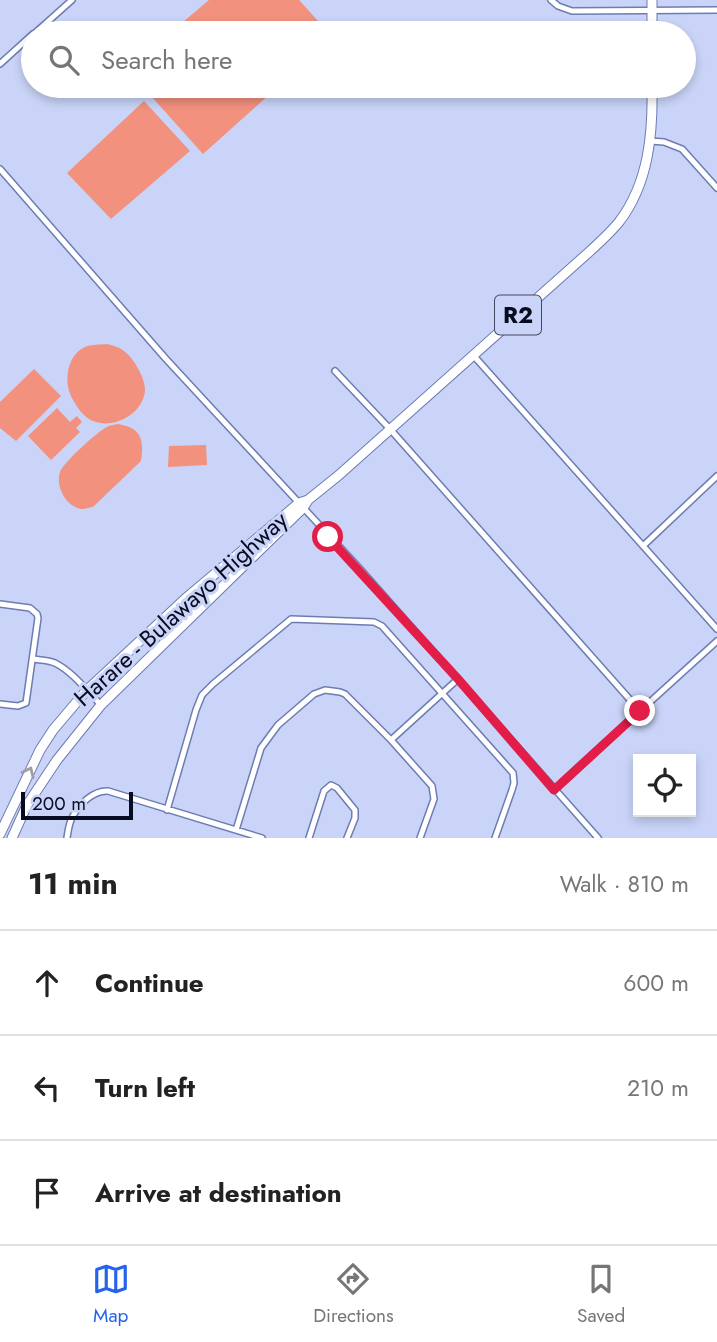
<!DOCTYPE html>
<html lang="en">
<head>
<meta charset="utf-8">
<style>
	body { margin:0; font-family:Jost,sans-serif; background:#f2f2f2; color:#222 }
	.controls { position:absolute; right:21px; bottom:21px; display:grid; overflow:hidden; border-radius:0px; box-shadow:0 4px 10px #0003 }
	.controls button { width:63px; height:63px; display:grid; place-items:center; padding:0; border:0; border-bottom:2px solid #e0e0e0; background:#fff; color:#222; font:35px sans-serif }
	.scale { position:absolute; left:21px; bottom:18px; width:112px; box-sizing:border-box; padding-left:7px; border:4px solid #080c20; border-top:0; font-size:19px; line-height:24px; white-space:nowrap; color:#080c20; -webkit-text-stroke:5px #c9d4f8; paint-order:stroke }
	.stop { position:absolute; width:21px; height:21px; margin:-16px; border:5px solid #e11d48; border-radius:50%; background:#fff }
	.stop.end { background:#e11d48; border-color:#fff; box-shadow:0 2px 7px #0008 }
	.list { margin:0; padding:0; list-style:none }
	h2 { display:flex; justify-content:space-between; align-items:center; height:91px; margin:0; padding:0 28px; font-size:30px }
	h2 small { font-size:23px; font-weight:400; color:#767676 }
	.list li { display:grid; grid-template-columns:46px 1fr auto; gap:21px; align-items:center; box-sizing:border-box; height:105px; padding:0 28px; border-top:2px solid #e0e0e0 }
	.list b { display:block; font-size:26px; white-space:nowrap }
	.list em { font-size:23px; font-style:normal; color:#767676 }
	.icon { flex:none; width:38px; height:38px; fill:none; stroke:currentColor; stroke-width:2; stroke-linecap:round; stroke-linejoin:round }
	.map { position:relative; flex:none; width:717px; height:838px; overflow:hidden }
	.search { position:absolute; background:#fff; box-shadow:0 4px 10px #0003; left:21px; right:21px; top:21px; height:77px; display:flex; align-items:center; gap:18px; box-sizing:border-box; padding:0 24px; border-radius:38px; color:#767676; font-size:26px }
	.sheet { height:406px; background:#fff }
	nav { display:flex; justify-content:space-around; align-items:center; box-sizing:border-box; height:98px; border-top:2px solid #e0e0e0; background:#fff; font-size:19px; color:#767676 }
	nav a { display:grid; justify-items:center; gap:4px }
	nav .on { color:#2563eb }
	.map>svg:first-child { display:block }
	.green { fill:#f2917e }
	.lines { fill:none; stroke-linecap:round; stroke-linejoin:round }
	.minor-casing { stroke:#6d7cb2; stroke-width:8 }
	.highway-casing { stroke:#6d7cb2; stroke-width:11 }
	.minor { stroke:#fff; stroke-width:5 }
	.highway { stroke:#fff; stroke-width:9 }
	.oneway { stroke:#9c9ea6 }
	.route { stroke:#e11d48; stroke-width:9 }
	.labels { text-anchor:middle; stroke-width:6; stroke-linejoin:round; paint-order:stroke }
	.shield { fill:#c9d4f8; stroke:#424861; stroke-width:2 }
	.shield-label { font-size:23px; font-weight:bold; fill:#080c20 }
	.street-label { font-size:24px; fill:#080c20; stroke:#c9d4f8 }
</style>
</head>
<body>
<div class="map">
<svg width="717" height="838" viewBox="0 0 717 838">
	<rect width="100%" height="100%" fill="#c9d4f8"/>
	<path class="green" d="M209 0H299L329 33H170Z
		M142 86H279L203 154Z
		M144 101 190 151 111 219 67 173Z
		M107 344C121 347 128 352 136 365 140 372 145 381 145 390 144 413 114 430 93 421 83 417 77 407 72 398 63 382 67 355 85 347 91 344 101 345 107 344Z
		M34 369 61 396 16 441 0 428V402Z
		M57 408 70 422 77 416 82 422 76 428 80 432 51 460 28 436Z
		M118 424C142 428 144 440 141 461L94 506C93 507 84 509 83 509 67 508 55 487 60 472 63 463 98 431 107 427 110 425 114 425 118 424Z
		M206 445 207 465 168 467 169 446Z"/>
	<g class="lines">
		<defs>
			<path id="minor" d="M551 0 558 6 572 11 717 10
				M35 33 72 0
				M0 64 33 34
				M650 141 664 142 682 149 717 188
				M0 169 166 359 360 569 598 838
				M473 355 717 629
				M335 371 390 429 640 711 717 641
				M643 546 717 476
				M0 604 30 608 37 614 38 618 26 703 18 706 0 704
				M33 659C40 660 49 660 55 663 73 672 87 691 101 705
				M391 740 458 679
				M554 790 640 711
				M167 810 196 710 202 695 213 684 291 619 374 622 382 626 513 773 514 783 512 790 495 838
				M236 830 261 748 278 725 314 694 325 690 340 692 345 694 391 740 432 786 434 799 420 838
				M67 838C68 831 69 822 73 816 79 804 94 790 108 791L262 838
				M309 838 324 791 331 785 337 788 355 810V818L347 838"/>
			<path id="highway" d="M652 0V33
				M0 834 40 750 53 730 86 691 185 599 299 503 308 500
				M12 838 27 805 57 760 101 705 303 508 308 500 339 475 588 253C599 243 610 233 619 222 649 183 653 133 652 86"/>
		</defs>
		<use href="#minor" class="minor-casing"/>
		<use href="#highway" class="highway-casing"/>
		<use href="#minor" class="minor"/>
		<use href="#highway" class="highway"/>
	</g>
	<defs><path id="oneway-chevron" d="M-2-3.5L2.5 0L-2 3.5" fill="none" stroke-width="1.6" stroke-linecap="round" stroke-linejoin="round" transform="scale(1.75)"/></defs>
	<use class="oneway" href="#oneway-chevron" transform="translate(29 772) rotate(-65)"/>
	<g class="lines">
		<path class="route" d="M328 537 458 679 554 790 640 711"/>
	</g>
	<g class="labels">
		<rect class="shield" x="495" y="295.5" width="46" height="39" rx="5"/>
		<g class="shield-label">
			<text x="518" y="323">R2</text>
		</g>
		<g class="street-label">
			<text transform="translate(181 609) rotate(-42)" y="8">Harare - Bulawayo Highway</text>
		</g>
	</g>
</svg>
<div class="controls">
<button><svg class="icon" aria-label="locate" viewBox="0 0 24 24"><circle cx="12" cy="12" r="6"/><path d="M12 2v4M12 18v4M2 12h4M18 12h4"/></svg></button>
</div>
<div class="scale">200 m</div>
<div class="stop" style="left:328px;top:537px"></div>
<div class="stop end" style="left:640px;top:711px"></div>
<div class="search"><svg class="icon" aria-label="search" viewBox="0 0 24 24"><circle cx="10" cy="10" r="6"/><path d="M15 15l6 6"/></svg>Search here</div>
</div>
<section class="sheet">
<h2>11 min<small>Walk · 810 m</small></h2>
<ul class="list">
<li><svg class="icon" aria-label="ahead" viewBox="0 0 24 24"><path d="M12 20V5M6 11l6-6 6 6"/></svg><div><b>Continue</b></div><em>600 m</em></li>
<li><svg class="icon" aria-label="left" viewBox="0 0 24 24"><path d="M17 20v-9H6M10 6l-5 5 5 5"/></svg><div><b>Turn left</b></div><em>210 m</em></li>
<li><svg class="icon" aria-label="arrive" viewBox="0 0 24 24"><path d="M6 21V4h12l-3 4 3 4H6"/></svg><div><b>Arrive at destination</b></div></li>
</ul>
</section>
<nav>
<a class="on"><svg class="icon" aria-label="map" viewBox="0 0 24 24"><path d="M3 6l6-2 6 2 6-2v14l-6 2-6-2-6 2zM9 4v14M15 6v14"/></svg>Map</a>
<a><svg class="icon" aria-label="directions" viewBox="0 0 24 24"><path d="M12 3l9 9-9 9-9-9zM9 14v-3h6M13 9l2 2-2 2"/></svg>Directions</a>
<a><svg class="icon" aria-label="saved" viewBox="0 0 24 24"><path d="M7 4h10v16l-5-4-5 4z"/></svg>Saved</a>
</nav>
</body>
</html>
